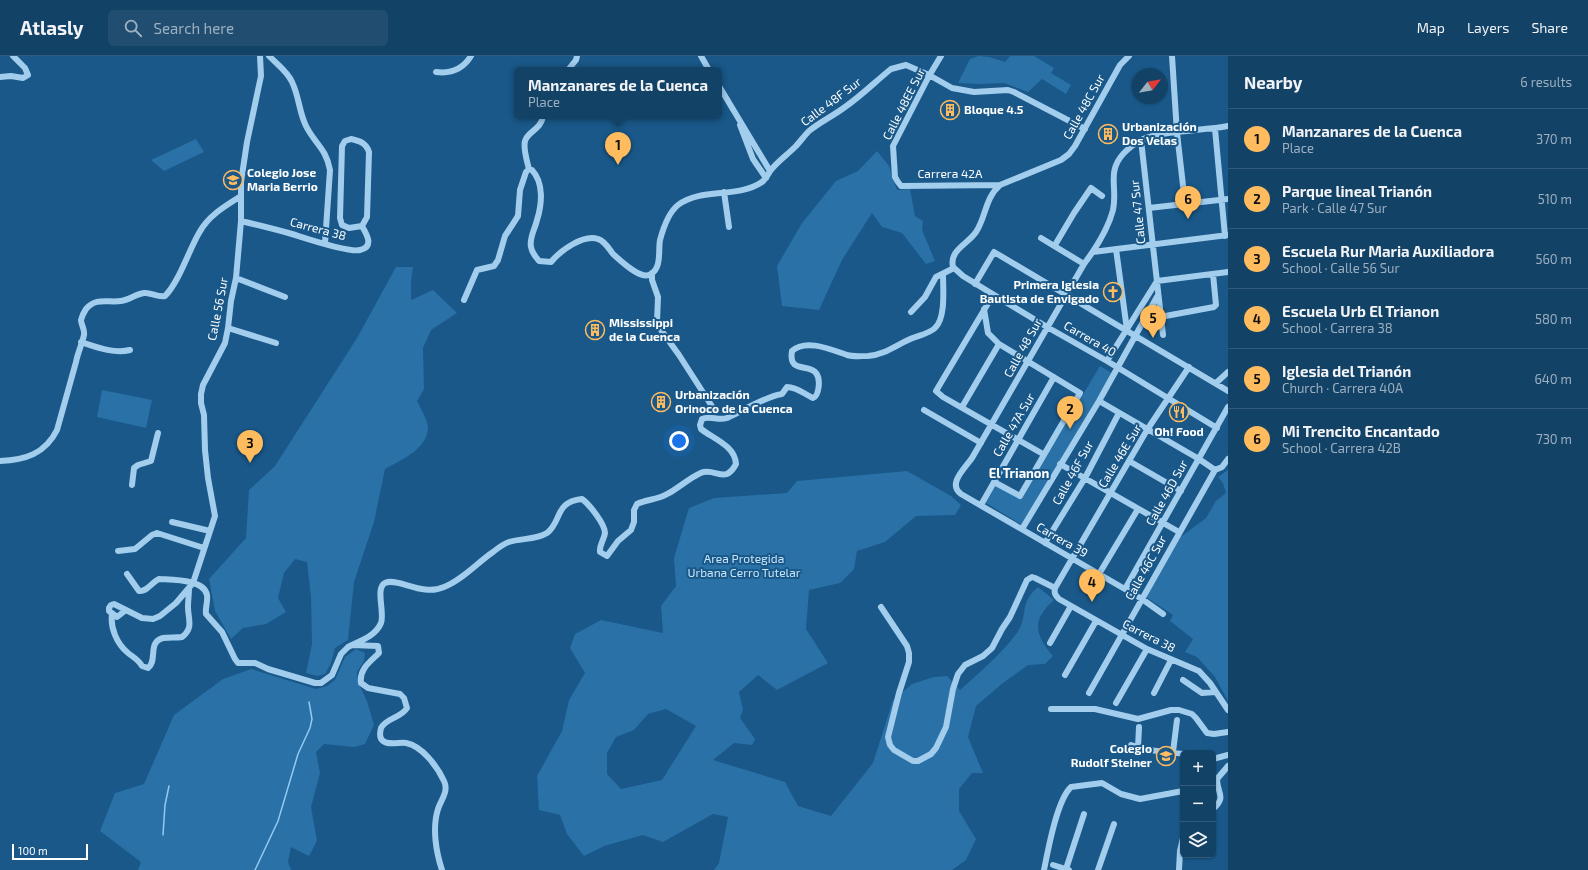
<!DOCTYPE html>
<html lang="en">
<head>
<meta charset="utf-8">
<style>
	body { margin:0; font-family:"Exo 2",sans-serif; background:#204d70; color:#f1f3f6 }
	.controls { position:absolute; right:12px; bottom:12px; display:grid; overflow:hidden; border-radius:6px; box-shadow:0 1px 3px #0004 }
	.controls button { width:36px; height:36px; display:grid; place-items:center; padding:0; border:0; border-bottom:1px solid #325b7b; background:#134267; color:#f1f3f6; font:20px sans-serif }
	.compass { position:absolute; left:1132px; top:12px; width:36px; height:36px; border-radius:50%; background:#134267; box-shadow:0 1px 3px #0004; rotate:59deg }
	.scale { position:absolute; left:12px; bottom:10px; width:76px; box-sizing:border-box; padding-left:4px; border:2px solid #fff; border-top:0; font-size:11px; line-height:14px; white-space:nowrap; color:#fff; -webkit-text-stroke:3px #195889; paint-order:stroke }
	.you { position:absolute; left:679px; top:385px; width:14px; height:14px; margin:-10px; border:3px solid #fff; border-radius:50%; background:#1a73e8; box-shadow:0 0 0 6px #1a73e833 }
	.badge { display:grid; place-items:center; width:26px; height:26px; border-radius:50%; background:#ffbc5e; color:#111; font-size:13px; font-weight:700 }
	.pin { position:absolute; translate:-50% -33px; filter:drop-shadow(0 1px 2px #0008) }
	.pin::after { content:''; position:absolute; top:21px; width:14px; height:12px; background:inherit; clip-path:polygon(0 0,100% 0,50% 100%) }
	.popup { position:absolute; left:514px; top:11px; width:208px; height:52px; box-sizing:border-box; display:grid; place-content:center; border-radius:6px; background:#134267; filter:drop-shadow(0 1px 3px #0005); font-size:13px; white-space:nowrap; color:#9db0c0 }
	.popup b { font-size:15px; color:#f1f3f6 }
	.popup::after { content:''; position:absolute; left:50%; top:100%; margin-left:-8px; border:8px solid transparent; border-top-color:#134267 }
	.list { margin:0; padding:0; list-style:none }
	h2 { display:flex; justify-content:space-between; align-items:center; height:52px; margin:0; padding:0 16px; font-size:17px }
	h2 small { font-size:13px; font-weight:400; color:#9db0c0 }
	.list li { display:grid; grid-template-columns:26px 1fr auto; gap:12px; align-items:center; box-sizing:border-box; height:60px; padding:0 16px; border-top:1px solid #325b7b }
	.list b { display:block; font-size:15px; white-space:nowrap }
	.list p { margin:0; font-size:13px; white-space:nowrap; color:#9db0c0 }
	.list em { font-size:13px; font-style:normal; color:#9db0c0 }
	.icon { flex:none; width:22px; height:22px; fill:none; stroke:currentColor; stroke-width:2; stroke-linecap:round; stroke-linejoin:round }
	.map { position:relative; flex:none; width:1228px; height:814px; overflow:hidden }
	header { display:flex; align-items:center; gap:24px; box-sizing:border-box; height:56px; padding:0 20px; background:#134267; border-bottom:1px solid #325b7b }
	header strong { font-size:19px }
	nav { display:flex; gap:22px; margin-inline-start:auto; font-size:14px }
	.search { width:280px; height:36px; background:#204d70; display:flex; align-items:center; gap:10px; box-sizing:border-box; padding:0 14px; border-radius:6px; color:#9db0c0; font-size:15px }
	main { display:flex }
	aside { flex:1; background:#134267 }
	.map>svg:first-child { display:block }
	.green { fill:#2971a6; fill-rule:evenodd }
	.lines { fill:none; stroke-linecap:round; stroke-linejoin:round }
	.stream { stroke:#94caf0; stroke-width:1.5 }
	.minor { stroke:#a2cded; stroke-width:6 }
	.labels { text-anchor:middle; stroke-width:4; stroke-linejoin:round; paint-order:stroke }
	.street-label { font-size:12px; fill:#fff; stroke:#195889 }
	.poi-label { font-size:12px; font-weight:bold; fill:#fff; stroke:#195889; text-anchor:start }
	.park-label { font-size:12px; fill:#c7e5fa; stroke:#195889 }
	.neighbourhood-label { font-size:13px; font-weight:bold; fill:#fff; stroke:#195889 }
</style>
</head>
<body>
<header>
<strong>Atlasly</strong>
<div class="search"><svg class="icon" aria-label="search" viewBox="0 0 24 24"><circle cx="10" cy="10" r="6"/><path d="M15 15l6 6"/></svg>Search here</div>
<nav><a>Map</a><a>Layers</a><a>Share</a></nav>
</header>
<main>
<div class="map">
<svg width="1228" height="814" viewBox="0 0 1228 814">
	<rect width="100%" height="100%" fill="#195889"/>
	<path class="green" d="M978 0 989 1 1005 6 1010 0H1034L1054 12 1051 17 1071 29 1066 38 1042 23 1028 36 1004 27 980 28 958 27 970 3Z
		M196 83 204 96 164 115 151 104Z
		M877 95 889 110 897 134 910 133 915 160 923 165 922 174 935 205 926 208 902 177 882 171 872 157 842 204 819 254 782 250 777 210 802 167 836 125 858 115Z
		M396 211H413L411 225V244L433 234 457 257 431 274 423 292 424 333 417 345C420 351 428 365 428 371 428 393 401 404 385 413L374 466 354 526 348 584 335 592 331 607 325 618 317 620 306 617 312 588 311 541 307 506 295 503 284 517 278 542 286 556 266 568 243 572 231 583 215 555 209 523 246 482 249 434 275 410 357 282Z
		M1100 310 1112 317 1022 469 986 447 996 429 1021 442Z
		M102 334 152 344 146 372 97 361Z
		M1228 414V645L1215 621 1197 601 1185 596 1193 583 1170 565 1173 559 1146 541 1178 483 1206 462 1216 445 1226 437 1223 427 1218 421Z
		M907 415 951 440 961 449 955 459 916 460 885 486 857 495 854 513 840 527 809 534 806 573 828 607 777 634 758 619 739 636 743 654 740 662 755 683 752 689 734 687 713 704 785 726 798 750 831 760 873 707 893 644 912 628 934 621 947 620 960 634C978 618 1003 596 1017 577 1029 560 1018 548 1038 531L1054 544C1031 564 1035 579 1053 600L1045 608 1028 609 1003 627 976 650 968 681 983 717H972L959 733V755L976 783 966 804 952 814H714L719 807 728 761 713 758 663 786 643 779 604 790 584 800 567 778 560 759 539 754 537 720 562 675 569 644 585 617 570 592 575 578 601 564 663 577 661 550 676 530 674 502 689 452 714 442 787 437 797 425ZM666 653 696 670 662 724 621 733 607 718V697L616 681 634 674 648 658Z
		M356 593 365 597 364 605 357 616 358 626 367 645 374 669 365 688 354 691 324 688 316 696 320 717 311 751 317 785 309 800 291 791 288 806 291 814H138L141 806 100 775 115 737 144 728 174 659 223 623 251 613 316 633 327 630 335 624 345 601Z"/>
	<g class="lines">
		<path class="stream" d="M163 779 165 749 169 730
			M255 814 278 765 298 698 310 672 312 663 309 646"/>
		<path class="minor" d="M269 0C277 8 288 16 292 26 299 40 299 56 306 70 315 88 326 92 330 114L325 187
			M701 0 709 14
			M941 0 929 20 893 90 895 121 898 126 901 130 1000 129
			M1129 0 1120 9 1075 90 1069 98 1061 104 1000 129C985 142 986 161 976 176 968 188 949 194 953 211L963 220 1047 271 1107 305 1217 372
			M1172 0 1177 77 1185 147
			M568 14 576 4 577 0
			M436 16C451 18 463 13 471 0
			M0 21 11 20 23 22 28 19 25 12 13 0
			M719 30 770 115
			M740 69 753 103 766 122
			M1215 73 1225 180
			M351 83C360 85 366 87 369 96L367 161 362 170 349 172 342 169 340 162 342 90 345 85Z
			M1141 84 1163 279
			M529 113C527 105 523 93 525 85 528 75 541 74 543 60
			M724 136 729 171
			M1149 152 1228 143
			M241 165C258 169 275 173 292 178 305 182 349 197 360 194 375 191 366 177 362 170
			M1041 182 1084 208
			M1055 189 1074 157 1091 132 1102 140
			M1116 193 1127 274
			M1093 196 1228 179
			M652 217V224L658 241 657 266 661 274 679 299 715 355
			M236 222 285 241
			M1157 225 1228 216
			M975 228 994 196 1228 335
			M993 239 936 335 943 341 1043 398
			M464 244 477 214 494 210 498 204 505 180 518 160 520 134 526 116 529 113 532 114C544 127 542 148 537 164 535 173 529 182 531 191 532 197 535 200 539 205L551 206C560 195 583 178 598 183 605 185 609 193 613 198 620 204 641 225 651 218 662 211 658 195 660 184 663 173 669 156 678 149 702 131 737 143 762 126 766 123 768 118 771 114 778 105 787 99 795 91 800 86 804 80 809 75 820 66 833 60 845 51 861 40 876 25 891 13L906 9 929 19 952 32 974 36 1008 34 1014 36 1085 73
			M984 253 988 277 999 288 1080 337 1020 440 994 426
			M911 256 925 241 936 221 954 212
			M1160 261 1214 251 1216 249 1213 218
			M228 272 276 287
			M81 286C96 291 114 298 130 294
			M1107 305 1157 225
			M1189 311 1147 374 1055 532C1054 537 1055 539 1059 543L1147 593 1199 615 1210 627 1228 654
			M1216 327 1228 316
			M1099 345 1199 403 1215 414
			M962 351 999 288
			M924 354 981 387
			M0 405C25 404 45 398 57 374L76 306C78 296 82 288 84 279 85 273 81 269 81 264 82 260 84 256 86 253 96 241 108 247 121 245 129 244 136 238 144 237 151 236 158 242 165 240 179 226 189 194 199 177 208 160 225 150 241 140
			M1129 405 1181 435
			M1060 408 1179 476
			M132 429 134 412 138 409 151 405 158 377
			M981 449 1054 321
			M172 466 210 475
			M1022 473 1099 345 1158 239
			M1045 487 1085 422 1119 357
			M118 495 135 493 152 479 157 477 204 492
			M127 518 139 535C147 536 152 526 159 523 172 524 204 523 207 539 208 546 205 552 206 558L222 576 235 603 238 607H255L268 613 315 627H321L332 619 341 598 348 591 352 589 378 590 379 597C370 606 359 613 361 627L368 632 400 638 404 642 407 652C401 662 386 662 381 672 380 676 379 681 382 684 387 690 399 686 406 687 422 690 437 710 444 725 449 735 441 744 438 753 432 772 436 796 442 814
			M1099 518 1138 453
			M1125 533 1228 351
			M881 551 907 590 909 597V606L899 637 888 681 890 689 894 694 913 705H918L931 698 936 692 946 671 953 633 958 618 965 609 983 600 992 592 1002 573 1010 561 1027 524 1032 521 1035 522 1055 532
			M126 554 117 561 109 555V552L111 549 114 548 142 562 153 563 160 560 176 547 193 527 215 460 208 422 205 394 204 359 201 347V338L203 329 225 287 228 272 231 245 236 222 241 165V126L247 86 261 20 260 0
			M112 558C110 572 117 588 128 597 133 601 139 604 142 610L148 612C158 605 147 586 163 582 169 581 176 582 182 581 194 572 188 563 188 551 188 545 189 538 189 532
			M1163 558 1142 543 961 438C947 428 965 412 972 402L1084 208C1096 192 1108 173 1113 154 1118 132 1106 116 1124 97 1129 92 1135 87 1141 84 1164 74 1203 75 1228 70
			M1050 587 1071 550
			M352 589C363 584 376 579 381 567 385 557 375 532 385 527 398 521 422 541 444 531 462 524 477 507 493 496 498 492 503 488 509 486 521 482 536 484 547 477 562 466 554 446 582 443 589 448 605 468 605 477 604 484 599 489 600 496L607 500 618 485 631 474 634 466V454L637 448C647 443 658 444 669 437 677 433 696 417 704 416 718 414 726 427 736 408 735 390 714 383 701 373L700 369 702 363C710 359 718 365 727 362 743 355 766 340 782 338L787 331C797 331 804 338 813 342 819 340 821 323 816 317 809 307 788 318 792 295 806 282 832 294 847 299 854 301 861 300 868 300 883 299 895 290 908 284 916 280 929 278 935 272 946 262 943 232 943 218
			M1065 619 1096 565
			M1183 624 1202 637 1215 636
			M1089 637 1215 414 1222 411 1228 403
			M1154 637 1171 604
			M1116 647 1147 593
			M1051 653H1095L1138 663 1171 654H1179L1192 658 1196 662 1207 677 1214 678 1228 676
			M1131 689C1147 696 1166 695 1183 698
			M1138 692 1139 671
			M1173 696 1177 664
			M1213 703 1228 699
			M1213 753C1227 741 1217 737 1217 723L1228 710
			M1053 809 1069 814
			M1066 813 1084 758
			M1044 814C1048 794 1057 744 1071 731L1102 727 1121 738 1140 743 1183 735
			M1098 814 1114 768
			M1179 814 1180 795 1183 782"/>
	</g>
	<defs>
		<symbol id="building-ring" viewBox="-11 -11 22 22"><circle r="9.5" fill="#195889" stroke="#ffbc5e" stroke-width="1.5"/><path d="M-4-6H4V6H1V3H-1V6H-4ZM-2.5-4.3h1.7v1.8h-1.7ZM.8-4.3h1.7v1.8H.8ZM-2.5-1h1.7V.8h-1.7ZM.8-1h1.7V.8H.8Z" fill="#ffbc5e"/></symbol>
		<symbol id="school-ring" viewBox="-11 -11 22 22"><circle r="9.5" fill="#195889" stroke="#ffbc5e" stroke-width="1.5"/><path d="M0-5L7-2L0 1L-7-2ZM-4 1L0 2.5L4 1V4Q0 6-4 4Z" fill="#ffbc5e"/></symbol>
		<symbol id="church-ring" viewBox="-11 -11 22 22"><circle r="9.5" fill="#195889" stroke="#ffbc5e" stroke-width="1.5"/><path d="M-1.2-6h2.4v3.5h3.3v2.4h-3.3V6h-2.4V-.1h-3.3v-2.4h3.3Z" fill="#ffbc5e"/></symbol>
		<symbol id="restaurant-ring" viewBox="-11 -11 22 22"><circle r="9.5" fill="#195889" stroke="#ffbc5e" stroke-width="1.5"/><path d="M-5-6h1v4h1v-4h1v4h1v-4h1v5L-1.5 .5V6h-2V.5L-5-1ZM5-6V6H3V1.5H1.5Q1.5-4 5-6Z" fill="#ffbc5e"/></symbol>
	</defs>
	<g fill-rule="evenodd">
		<use href="#building-ring" x="939" y="43" width="22" height="22"/>
		<use href="#building-ring" x="1097" y="67" width="22" height="22"/>
		<use href="#school-ring" x="222" y="113" width="22" height="22"/>
		<use href="#church-ring" x="1102" y="225" width="22" height="22"/>
		<use href="#building-ring" x="584" y="263" width="22" height="22"/>
		<use href="#building-ring" x="650" y="335" width="22" height="22"/>
		<use href="#restaurant-ring" x="1168" y="345" width="22" height="22"/>
		<use href="#school-ring" x="1155" y="689" width="22" height="22"/>
	</g>
	<g class="labels">
		<g class="street-label">
			<text transform="translate(831 46) rotate(-37)" y="4">Calle 48F Sur</text>
			<text transform="translate(904 48) rotate(-63)" y="4">Calle 48EE Sur</text>
			<text transform="translate(1084 51) rotate(-61)" y="4">Calle 48C Sur</text>
			<text x="950" y="122">Carrera 42A</text>
			<text transform="translate(1138 156) rotate(-96)" y="4">Calle 47 Sur</text>
			<text transform="translate(318 173) rotate(15)" y="4">Carrera 38</text>
			<text transform="translate(218 253) rotate(-79)" y="4">Calle 56 Sur</text>
			<text transform="translate(1090 283) rotate(30)" y="4">Carrera 40</text>
			<text transform="translate(1023 292) rotate(-61)" y="4">Calle 48 Sur</text>
			<text transform="translate(1014 369) rotate(-60)" y="4">Calle 47A Sur</text>
			<text transform="translate(1120 400) rotate(-59)" y="4">Calle 46E Sur</text>
			<text transform="translate(1073 417) rotate(-61)" y="4">Calle 46F Sur</text>
			<text transform="translate(1167 437) rotate(-61)" y="4">Calle 46D Sur</text>
			<text transform="translate(1062 484) rotate(30)" y="4">Carrera 39</text>
			<text transform="translate(1146 512) rotate(-61)" y="4">Calle 46C Sur</text>
			<text transform="translate(1149 580) rotate(27)" y="4">Carrera 38</text>
		</g>
		<g class="poi-label">
			<text x="964" y="58">Bloque 4.5</text>
			<text x="1122" y="75">Urbanización<tspan x="1122" dy="14">Dos Velas</tspan></text>
			<text x="247" y="121">Colegio Jose<tspan x="247" dy="14">Maria Berrio</tspan></text>
			<text x="1099" y="233" text-anchor="end">Primera Iglesia<tspan x="1099" dy="14">Bautista de Envigado</tspan></text>
			<text x="609" y="271">Mississippi<tspan x="609" dy="14">de la Cuenca</tspan></text>
			<text x="675" y="343">Urbanización<tspan x="675" dy="14">Orinoco de la Cuenca</tspan></text>
			<text x="1179" y="380" text-anchor="middle">Oh! Food</text>
			<text x="1152" y="697" text-anchor="end">Colegio<tspan x="1152" dy="14">Rudolf Steiner</tspan></text>
		</g>
		<g class="park-label">
			<text x="744" y="507">Area Protegida<tspan x="744" dy="14">Urbana Cerro Tutelar</tspan></text>
		</g>
		<g class="neighbourhood-label">
			<text x="1019" y="422">El Trianon</text>
		</g>
	</g>
</svg>
<div class="controls">
<button>+</button>
<button>−</button>
<button><svg class="icon" aria-label="layers" viewBox="0 0 24 24"><path d="M12 4l9 5-9 5-9-5zM3 14l9 5 9-5"/></svg></button>
</div>
<svg class="compass" viewBox="-18 -18 36 36"><path d="M0-13l5 13h-10z" fill="#e53935"/><path d="M0 13l5-13h-10z" fill="#9db0c0"/></svg>
<div class="scale">100 m</div>
<div class="you"></div>
<div class="pin badge" style="left:618px;top:109px">1</div>
<div class="popup"><b>Manzanares de la Cuenca</b>Place</div>
<div class="pin badge" style="left:1070px;top:373px">2</div>
<div class="pin badge" style="left:250px;top:407px">3</div>
<div class="pin badge" style="left:1092px;top:546px">4</div>
<div class="pin badge" style="left:1153px;top:282px">5</div>
<div class="pin badge" style="left:1188px;top:163px">6</div>
</div>
<aside>
<h2>Nearby<small>6 results</small></h2>
<ul class="list">
<li><span class="badge">1</span><div><b>Manzanares de la Cuenca</b><p>Place</p></div><em>370 m</em></li>
<li><span class="badge">2</span><div><b>Parque lineal Trianón</b><p>Park · Calle 47 Sur</p></div><em>510 m</em></li>
<li><span class="badge">3</span><div><b>Escuela Rur Maria Auxiliadora</b><p>School · Calle 56 Sur</p></div><em>560 m</em></li>
<li><span class="badge">4</span><div><b>Escuela Urb El Trianon</b><p>School · Carrera 38</p></div><em>580 m</em></li>
<li><span class="badge">5</span><div><b>Iglesia del Trianón</b><p>Church · Carrera 40A</p></div><em>640 m</em></li>
<li><span class="badge">6</span><div><b>Mi Trencito Encantado</b><p>School · Carrera 42B</p></div><em>730 m</em></li>
</ul>
</aside>
</main>
</body>
</html>
